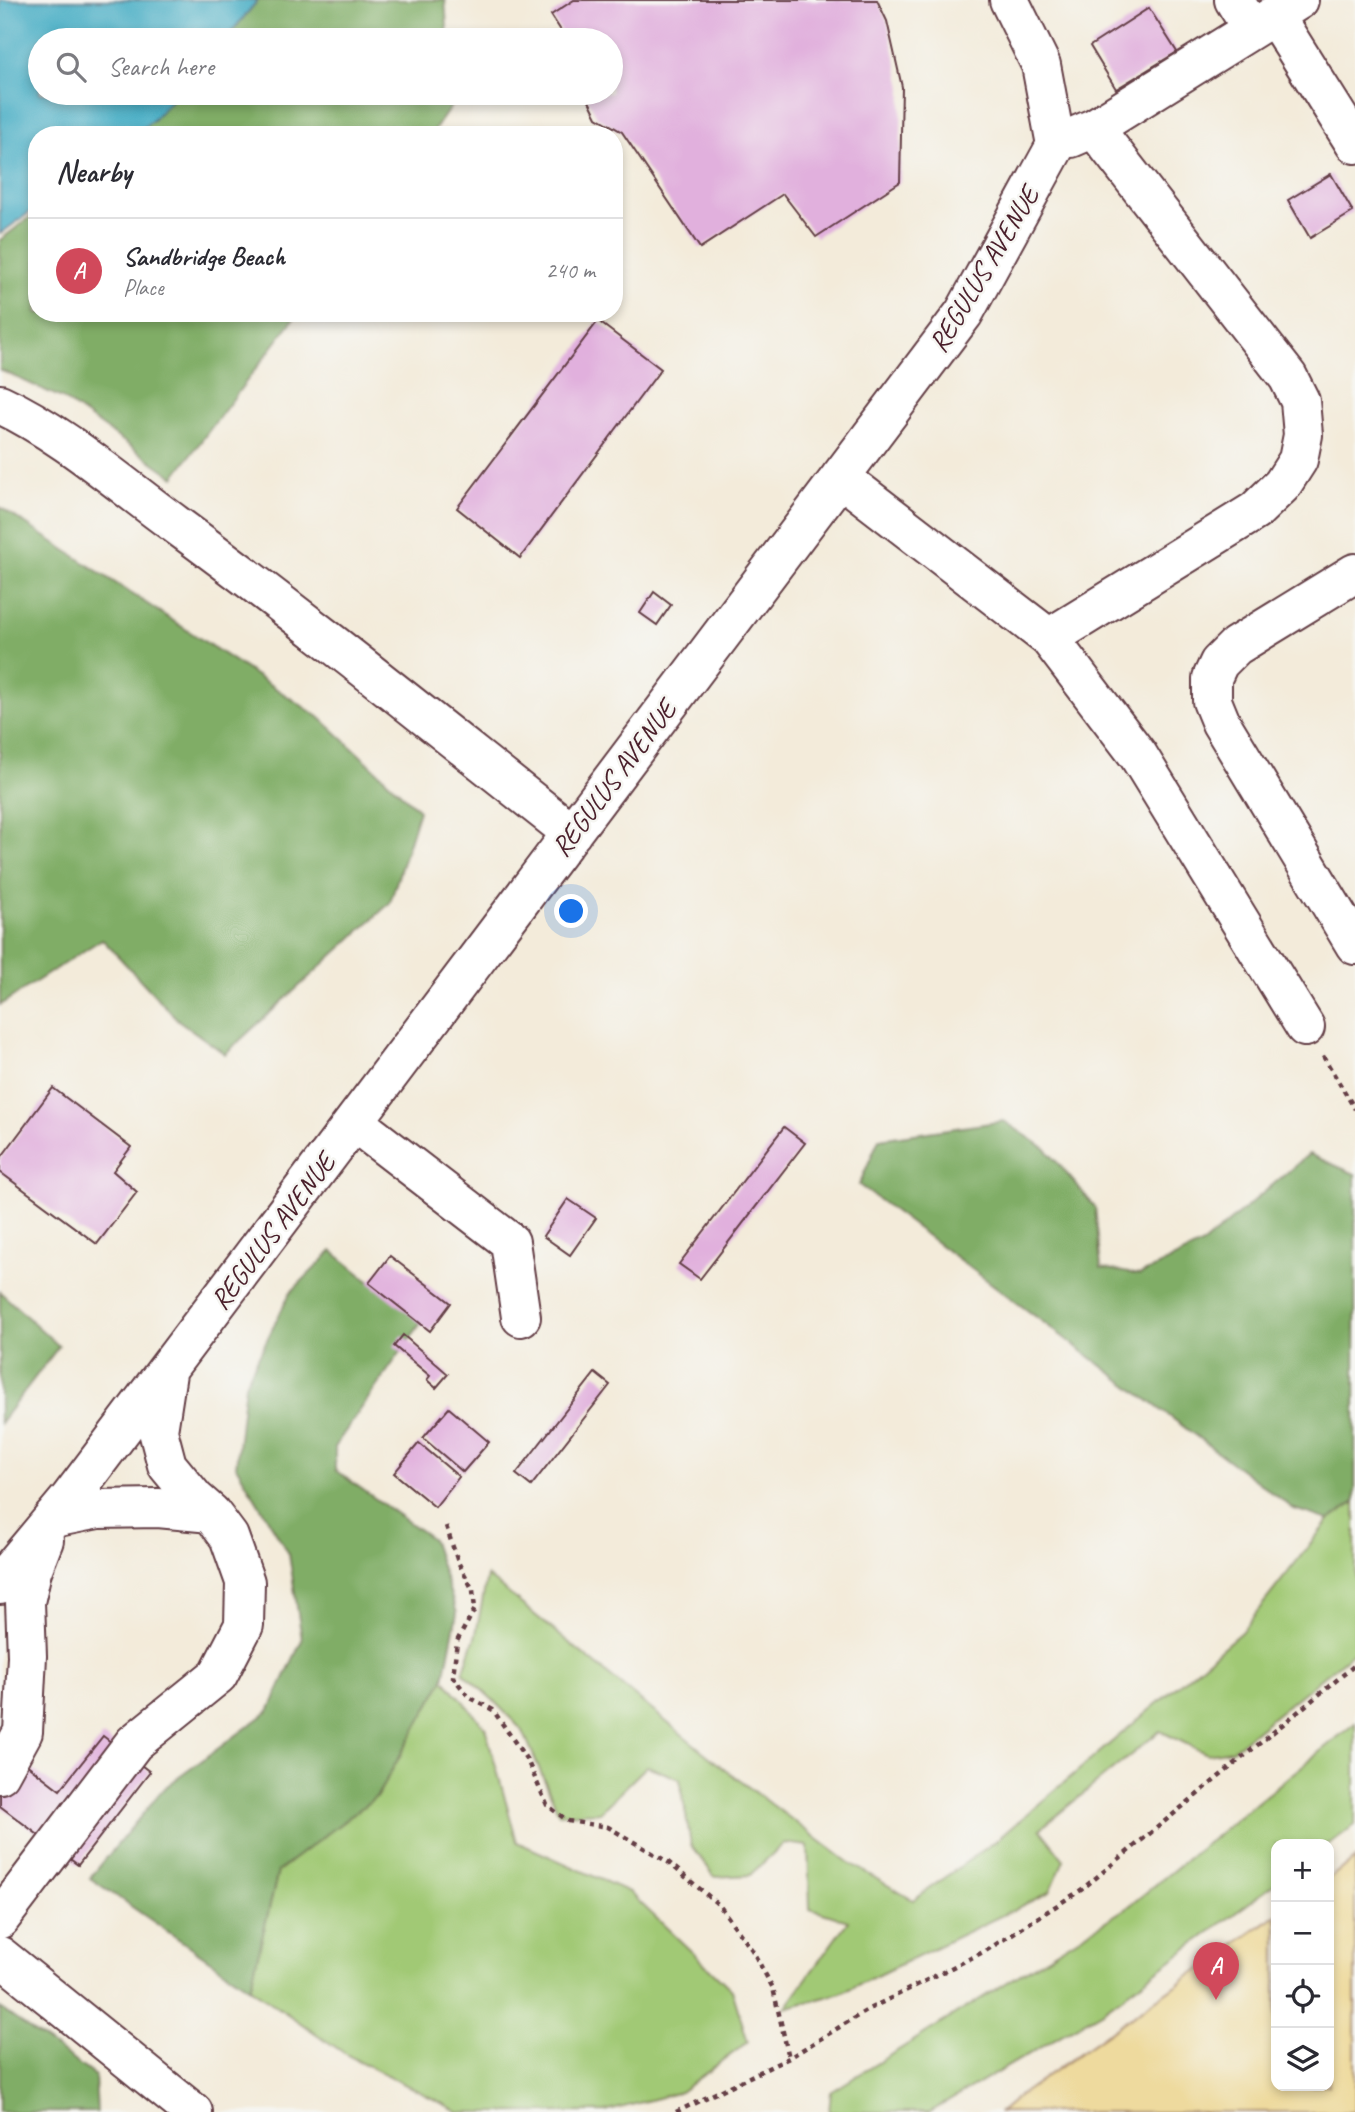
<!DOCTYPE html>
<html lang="en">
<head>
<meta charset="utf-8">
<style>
	body { margin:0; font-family:Caveat,sans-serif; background:#f2f2f3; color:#2b2b33 }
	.controls { position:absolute; right:21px; bottom:21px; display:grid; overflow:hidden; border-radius:14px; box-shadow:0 4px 10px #0003 }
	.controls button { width:63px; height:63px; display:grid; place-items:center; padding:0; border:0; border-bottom:2px solid #e1e1e2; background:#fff; color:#2b2b33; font:35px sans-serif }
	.you { position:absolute; left:572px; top:912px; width:24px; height:24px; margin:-18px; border:5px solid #fff; border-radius:50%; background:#1a73e8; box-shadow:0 0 0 10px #1a73e833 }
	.badge { display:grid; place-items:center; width:46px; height:46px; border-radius:50%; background:#d1495b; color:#fff; font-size:23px; font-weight:700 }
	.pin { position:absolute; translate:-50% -58px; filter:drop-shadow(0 2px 4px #0008) }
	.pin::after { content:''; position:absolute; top:37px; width:24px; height:21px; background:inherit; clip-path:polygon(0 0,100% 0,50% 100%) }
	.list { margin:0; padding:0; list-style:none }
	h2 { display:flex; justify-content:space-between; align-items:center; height:91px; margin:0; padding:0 28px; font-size:30px }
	h2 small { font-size:23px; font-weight:400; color:#7c7c81 }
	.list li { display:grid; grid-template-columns:46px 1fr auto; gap:21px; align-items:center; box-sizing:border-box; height:105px; padding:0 28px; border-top:2px solid #e1e1e2 }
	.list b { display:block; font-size:26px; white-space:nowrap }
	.list p { margin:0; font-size:23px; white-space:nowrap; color:#7c7c81 }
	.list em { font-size:23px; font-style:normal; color:#7c7c81 }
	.icon { flex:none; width:38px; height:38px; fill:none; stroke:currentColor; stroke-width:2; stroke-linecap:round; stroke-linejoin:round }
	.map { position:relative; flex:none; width:1355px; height:2112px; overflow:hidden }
	.search { position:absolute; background:#fff; box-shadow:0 4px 10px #0003; left:28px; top:28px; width:595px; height:77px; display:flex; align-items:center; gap:18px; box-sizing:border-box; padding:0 24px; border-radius:38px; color:#7c7c81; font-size:26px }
	.panel { position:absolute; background:#fff; box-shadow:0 4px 10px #0003; left:28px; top:126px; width:595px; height:196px; border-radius:28px }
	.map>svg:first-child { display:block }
	.green { fill:#a1c974; stroke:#767450; stroke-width:2 }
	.forest { fill:#80ad66; stroke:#656648; stroke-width:2 }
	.sand { fill:#eeda9e; stroke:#9c7c64; stroke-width:2 }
	.water { fill:#46adc5; stroke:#486678; stroke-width:2 }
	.building { fill:#e1b0dd }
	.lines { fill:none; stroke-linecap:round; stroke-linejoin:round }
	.minor-casing { stroke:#633e45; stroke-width:42 }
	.path { stroke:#633e45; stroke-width:4.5; stroke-dasharray:5 5; stroke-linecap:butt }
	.minor { stroke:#fff; stroke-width:38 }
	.labels { text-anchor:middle; stroke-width:5; stroke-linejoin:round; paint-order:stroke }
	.street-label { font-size:28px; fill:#4a1f2b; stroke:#f6f6f2 }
</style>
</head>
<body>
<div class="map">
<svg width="1355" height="2112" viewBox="0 0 1355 2112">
	<rect width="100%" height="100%" fill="#f6f6f2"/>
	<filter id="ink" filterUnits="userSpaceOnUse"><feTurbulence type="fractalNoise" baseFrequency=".0143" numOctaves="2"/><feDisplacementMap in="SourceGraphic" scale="14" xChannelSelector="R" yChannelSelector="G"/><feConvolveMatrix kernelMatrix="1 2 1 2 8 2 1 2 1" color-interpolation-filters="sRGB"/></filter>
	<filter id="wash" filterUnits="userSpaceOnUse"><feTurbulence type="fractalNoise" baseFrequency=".00686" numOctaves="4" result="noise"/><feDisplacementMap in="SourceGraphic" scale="28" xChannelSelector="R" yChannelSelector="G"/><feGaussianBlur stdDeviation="1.57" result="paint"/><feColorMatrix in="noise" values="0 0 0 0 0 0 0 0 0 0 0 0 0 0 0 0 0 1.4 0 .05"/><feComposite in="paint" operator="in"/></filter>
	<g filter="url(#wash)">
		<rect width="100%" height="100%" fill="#f3ebda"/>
		<path class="green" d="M1355 1502V1651L1232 1750 1207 1754 1160 1731 1040 1829 1064 1860 1050 1892 841 1993 785 2008 848 1921 810 1909 808 1846 784 1843 750 1875 715 1877 691 1845 680 1779 647 1766 600 1812 559 1814 523 1731 493 1700 463 1673 476 1634 487 1576 722 1767 848 1862 913 1900 993 1843 1241 1632 1329 1520Z
			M444 1679 485 1727 517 1842 629 1892 732 1990 748 2042 680 2092 605 2112H459L347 2055 250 1988 278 1871 377 1796Z
			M1355 1723V1825L1329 1844H1276V1883L1104 2010 930 2112H829L831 2092 1128 1907Z"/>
		<path class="forest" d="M258 0H445L448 40H225Z
			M178 93H460L431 135H135L153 120Z
			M37 212V313H298L174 477 62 398 0 370V240Z
			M0 507 319 717 419 810 390 903 225 1054 178 1020 102 939 0 1005Z
			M1004 1121 1046 1149 1095 1207 1101 1268 1140 1275 1203 1244 1309 1154 1355 1174V1502L1329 1520 1294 1509 859 1185 879 1139Z
			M332 1251 421 1323 335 1446V1470L432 1539 457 1613 444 1679 377 1796 278 1871 250 1988 90 1878 163 1789 269 1711 302 1640 289 1554 236 1466 245 1384 290 1293Z
			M0 1292 59 1346 0 1423Z
			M0 2008 95 2076 97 2112H0Z"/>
		<path class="sand" d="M1355 1859V2112H1000L1020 2095 1276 1915V2086H1329V1878Z"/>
		<path class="water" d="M0 0H258L225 40H40V93H178L153 120 134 135H37V207L0 234Z"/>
		<g id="blocks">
			<path class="building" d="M574 0H877L887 21 902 87 900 182 816 237 783 194 700 248 622 132 597 117 585 93H611V40H567L551 15Z
				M1149 8 1177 52 1116 89 1090 46Z
				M1331 174 1353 212 1310 238 1288 200Z
				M598 321 661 369 520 558 457 508Z
				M654 592 671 605 657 625 640 613Z
				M53 1088 131 1147 113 1171 137 1192 97 1244 0 1172V1159Z
				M784 1127 805 1143 700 1279 679 1264Z
				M568 1199 596 1218 570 1255 543 1236Z
				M390 1256 451 1303 430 1331 369 1283Z
				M403 1335 448 1374 436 1388 427 1380 430 1376 394 1346Z
				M595 1373 610 1385 531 1486 516 1474Z
				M449 1408 489 1442 463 1472 423 1438Z
				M419 1443 459 1477 435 1507 394 1473Z
				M103 1736 150 1772 78 1865 0 1806V1744L60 1790Z"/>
		</g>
	</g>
	<g filter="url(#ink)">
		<use href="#blocks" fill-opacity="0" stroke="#633e45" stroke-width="2"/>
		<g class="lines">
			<defs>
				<path id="minor" d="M1234 0 1252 29
					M1274 15 1355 144
					M1071 138 1094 128 1299 0
					M0 404C61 432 120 484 175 524 310 623 440 729 572 833
					M840 477 1049 638 1138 755 1305 1027
					M1355 573 1236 646 1219 663 1212 678V701L1221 723 1355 945
					M1049 638 1255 511 1282 485 1298 460 1303 435 1300 401 1288 377 1094 128
					M354 1122 510 1242 521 1317
					M53 1518 98 1509 158 1508 211 1513
					M0 1585 4 1577 70 1498 964 313 1056 145 1041 65 1009 0
					M0 1774 23 1732 27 1656 25 1602 32 1571 44 1540
					M0 1919 134 1743 218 1675 244 1625 245 1582 229 1537 211 1513 195 1499 167 1465 158 1431 167 1373
					M0 1956 193 2112"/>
			</defs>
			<use href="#minor" class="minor-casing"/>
			<path class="path" d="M1323 1056 1355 1109
				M446 1526 458 1562 473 1590 475 1609 457 1641 453 1677 469 1697 493 1710 527 1760 547 1805 568 1821 608 1827 668 1862 719 1905 752 1950 773 1988 789 2058
				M676 2112 789 2058 869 2009 987 1950 1081 1890 1355 1665"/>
			<use href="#minor" class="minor"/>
		</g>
	</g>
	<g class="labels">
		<g class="street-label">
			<text transform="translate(983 269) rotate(-59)" y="10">REGULUS AVENUE</text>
			<text transform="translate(613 778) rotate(-53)" y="10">REGULUS AVENUE</text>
			<text transform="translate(272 1231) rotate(-53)" y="10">REGULUS AVENUE</text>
		</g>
	</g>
</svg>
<div class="controls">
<button>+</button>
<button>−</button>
<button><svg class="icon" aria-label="locate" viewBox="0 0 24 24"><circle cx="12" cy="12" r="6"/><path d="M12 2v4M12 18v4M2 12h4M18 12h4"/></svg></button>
<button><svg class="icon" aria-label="layers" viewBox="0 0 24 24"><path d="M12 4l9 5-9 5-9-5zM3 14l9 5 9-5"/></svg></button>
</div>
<div class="you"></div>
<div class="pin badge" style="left:1216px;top:2000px">A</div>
<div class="search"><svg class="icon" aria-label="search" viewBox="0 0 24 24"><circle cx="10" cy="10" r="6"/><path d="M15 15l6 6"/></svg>Search here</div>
<section class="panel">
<h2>Nearby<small></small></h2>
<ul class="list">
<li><span class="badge">A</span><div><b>Sandbridge Beach</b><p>Place</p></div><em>240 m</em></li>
</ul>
</section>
</div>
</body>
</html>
